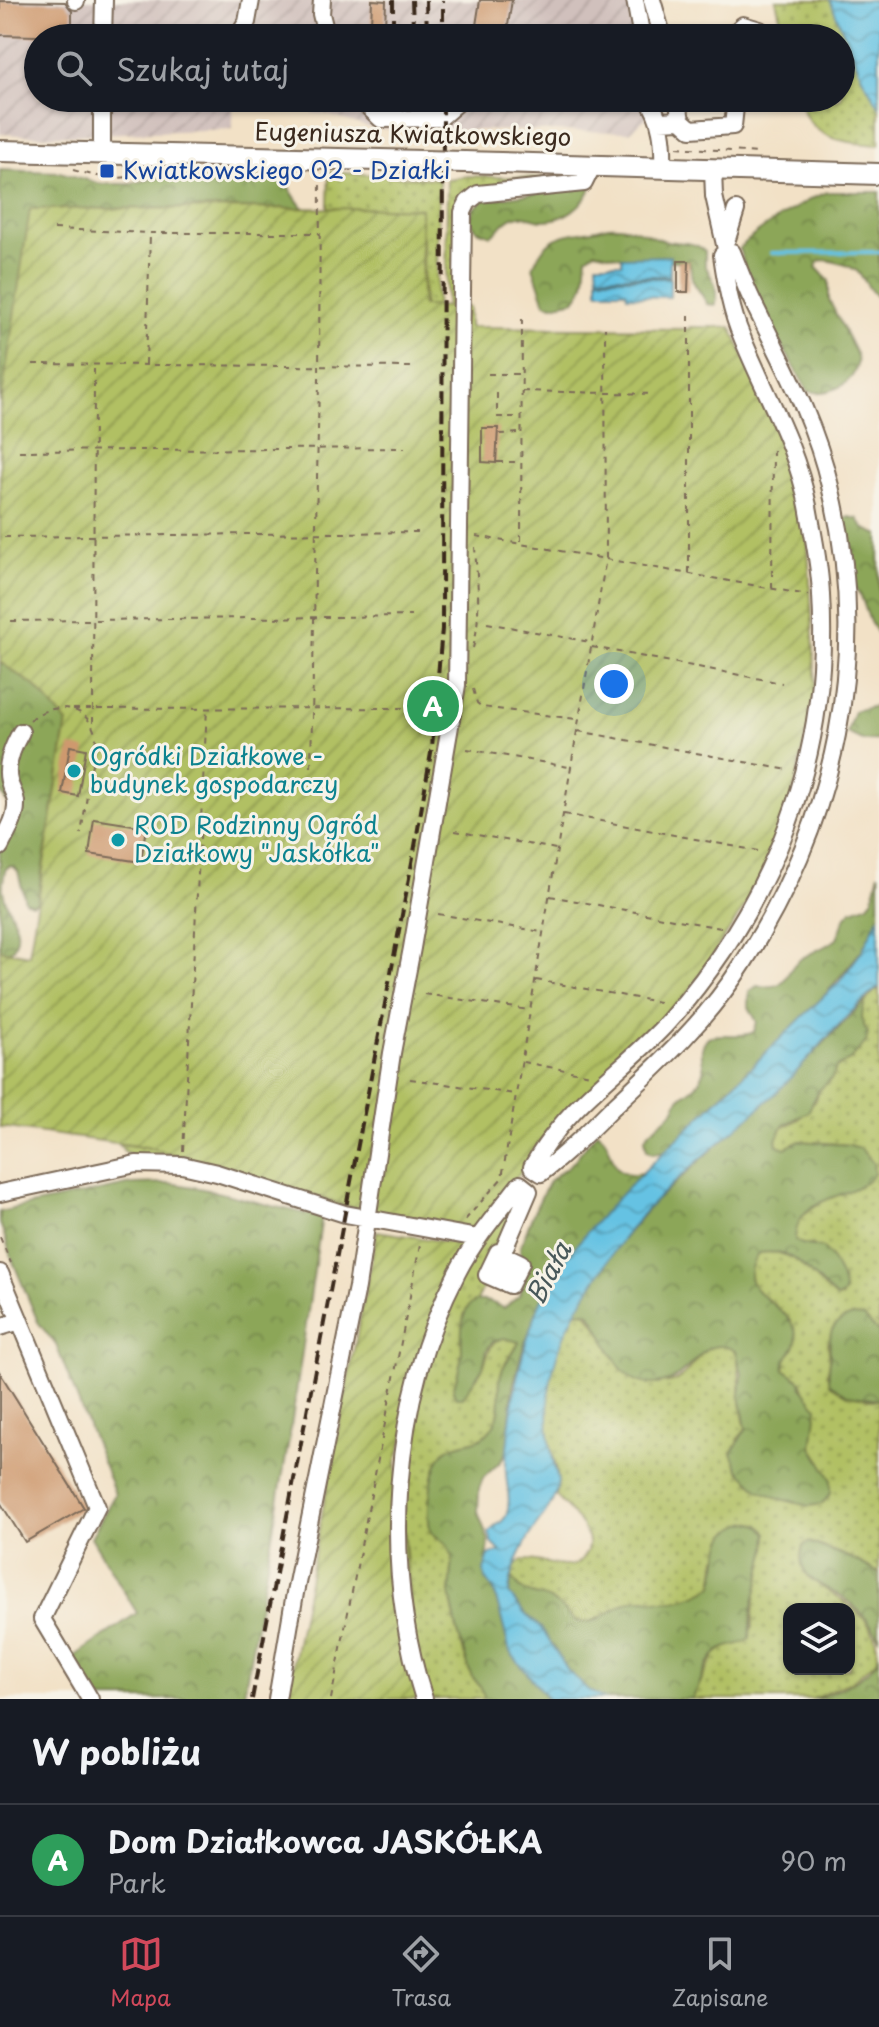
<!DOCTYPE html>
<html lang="pl">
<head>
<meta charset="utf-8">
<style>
	body { margin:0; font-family:"Playpen Sans",sans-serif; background:#242831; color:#f1f3f6 }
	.controls { position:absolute; right:24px; bottom:24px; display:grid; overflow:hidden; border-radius:16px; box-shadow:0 2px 6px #0004 }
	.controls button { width:72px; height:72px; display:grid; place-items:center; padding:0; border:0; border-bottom:2px solid #363941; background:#171b24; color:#f1f3f6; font:40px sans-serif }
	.you { position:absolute; left:614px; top:684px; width:28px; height:28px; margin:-20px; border:6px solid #fff; border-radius:50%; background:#1a73e8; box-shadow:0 0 0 12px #1a73e833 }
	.badge { display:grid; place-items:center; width:52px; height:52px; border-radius:50%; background:#d1495b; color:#fff; font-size:26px; font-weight:700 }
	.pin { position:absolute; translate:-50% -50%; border:4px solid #fff; box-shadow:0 2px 8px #0006 }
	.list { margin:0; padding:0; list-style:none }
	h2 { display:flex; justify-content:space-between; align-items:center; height:104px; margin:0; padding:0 32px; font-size:34px }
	h2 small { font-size:26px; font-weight:400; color:#9ea1a6 }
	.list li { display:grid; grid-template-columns:52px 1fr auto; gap:24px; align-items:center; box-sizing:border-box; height:112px; padding:0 32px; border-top:2px solid #363941 }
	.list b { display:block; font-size:30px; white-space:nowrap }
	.list p { margin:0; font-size:26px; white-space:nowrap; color:#9ea1a6 }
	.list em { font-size:26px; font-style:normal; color:#9ea1a6 }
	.icon { flex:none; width:44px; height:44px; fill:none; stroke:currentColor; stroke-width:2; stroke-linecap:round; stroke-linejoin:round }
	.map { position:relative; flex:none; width:879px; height:1699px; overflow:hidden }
	.search { position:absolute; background:#171b24; box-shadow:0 2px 6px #0004; left:24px; right:24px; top:24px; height:88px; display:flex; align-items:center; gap:20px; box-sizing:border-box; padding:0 28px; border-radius:44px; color:#9ea1a6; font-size:30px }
	.sheet { height:216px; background:#171b24 }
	nav { display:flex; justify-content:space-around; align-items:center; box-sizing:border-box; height:112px; border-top:2px solid #363941; background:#171b24; font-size:22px; color:#9ea1a6 }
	nav a { display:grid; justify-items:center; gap:4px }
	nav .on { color:#d1495b }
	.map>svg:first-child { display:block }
	.industrial { fill:url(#industrial-furrows) }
	.grass { fill:url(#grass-dots); stroke:#767540; stroke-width:2; fill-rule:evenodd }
	.forest { fill:url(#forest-crowns); stroke:#64683c; stroke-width:2 }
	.garden { fill:url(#garden-furrows); stroke:#767540; stroke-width:2 }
	.water { fill:url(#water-waves); stroke:#507680; stroke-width:2 }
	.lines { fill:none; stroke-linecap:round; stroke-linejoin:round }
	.stream { stroke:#65c2e3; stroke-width:4 }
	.building { fill:#ce996e }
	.minor-casing { stroke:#7b6a59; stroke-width:20 }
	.major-casing { stroke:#7b6a59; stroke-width:24 }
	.path { stroke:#7b6a59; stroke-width:2; stroke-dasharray:6 6; stroke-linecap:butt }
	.minor { stroke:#fff; stroke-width:16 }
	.major { stroke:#fff; stroke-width:20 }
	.rail { stroke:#3b2a1e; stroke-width:4; stroke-dasharray:12 6; stroke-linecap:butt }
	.major-bridge-casing { stroke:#7b6a59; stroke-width:24; stroke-linecap:butt }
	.major-bridge { stroke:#fff; stroke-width:20 }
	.transit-dot { fill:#1a4fb4; stroke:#f7f3e8; stroke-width:3 }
	.culture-dot { fill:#0f9aa8; stroke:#f7f3e8; stroke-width:3 }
	.labels { text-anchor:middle; stroke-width:6; stroke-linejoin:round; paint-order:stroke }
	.street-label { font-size:24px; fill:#3b2a1e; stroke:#f7f3e8 }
	.transit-label { font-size:24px; fill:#164399; stroke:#f7f3e8; text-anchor:start }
	.culture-label { font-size:24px; fill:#0d838f; stroke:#f7f3e8; text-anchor:start }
	.water-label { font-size:26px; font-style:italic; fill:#485859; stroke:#f7f3e8 }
</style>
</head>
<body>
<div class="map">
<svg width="879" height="1699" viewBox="0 0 879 1699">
	<defs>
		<pattern id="industrial-furrows" width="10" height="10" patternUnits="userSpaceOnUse" patternTransform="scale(2)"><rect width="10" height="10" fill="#d0c0bc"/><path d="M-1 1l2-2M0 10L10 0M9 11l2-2" fill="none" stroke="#b4a5a1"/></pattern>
		<pattern id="grass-dots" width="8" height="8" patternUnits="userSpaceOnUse" patternTransform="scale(2)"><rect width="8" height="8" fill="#b1c063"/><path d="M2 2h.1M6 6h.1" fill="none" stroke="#919c51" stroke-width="1.8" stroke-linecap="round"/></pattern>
		<pattern id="forest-crowns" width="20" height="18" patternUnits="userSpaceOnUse" patternTransform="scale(2)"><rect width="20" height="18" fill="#8ca659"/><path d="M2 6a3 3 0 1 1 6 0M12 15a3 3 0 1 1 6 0" fill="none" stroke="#748749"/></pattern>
		<pattern id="garden-furrows" width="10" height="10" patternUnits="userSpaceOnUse" patternTransform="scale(2)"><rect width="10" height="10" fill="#b1c063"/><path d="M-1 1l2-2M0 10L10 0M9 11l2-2" fill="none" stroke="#919c51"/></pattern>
		<pattern id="water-waves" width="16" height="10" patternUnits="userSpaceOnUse" patternTransform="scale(2)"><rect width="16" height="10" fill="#65c2e3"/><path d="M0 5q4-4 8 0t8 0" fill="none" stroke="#549eb7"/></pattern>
	</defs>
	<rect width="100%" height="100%" fill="#f7f3e8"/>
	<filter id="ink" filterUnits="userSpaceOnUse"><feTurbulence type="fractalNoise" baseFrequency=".0125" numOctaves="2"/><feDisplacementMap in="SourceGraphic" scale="16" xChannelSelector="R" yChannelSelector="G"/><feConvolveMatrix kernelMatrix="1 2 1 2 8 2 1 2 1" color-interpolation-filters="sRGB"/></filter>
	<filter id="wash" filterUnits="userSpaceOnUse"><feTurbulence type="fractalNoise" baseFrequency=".006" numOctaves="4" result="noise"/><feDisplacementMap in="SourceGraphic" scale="32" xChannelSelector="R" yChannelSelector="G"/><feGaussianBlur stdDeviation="1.8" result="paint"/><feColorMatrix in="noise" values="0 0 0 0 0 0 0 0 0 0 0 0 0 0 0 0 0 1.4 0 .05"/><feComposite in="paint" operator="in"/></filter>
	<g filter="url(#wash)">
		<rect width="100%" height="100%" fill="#f2e1c6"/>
		<path class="industrial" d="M0 0H646L654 38H38V98H233V129L40 136 0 134Z
			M312 98H668V99L630 132 374 129 325 114 312 113Z"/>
		<path class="grass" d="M776 0H879V145C841 142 809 140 799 98H841V38H785Z
			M329 172 439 179 427 746 343 1208 136 1157 124 1151 119 1144 152 1148 326 1199 424 337 423 237 327 234Z
			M468 176 569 179 472 192 463 201 457 215 455 657 449 707 393 1014 366 1191 361 1206 356 1210H349L440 715 444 668 447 179Z
			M879 988V1333L863 1317 828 1343 830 1361 827 1374 867 1400H879V1573L853 1559 810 1542 803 1546C788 1597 879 1590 878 1659L852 1681 813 1699H692L716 1653 753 1627C751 1595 767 1565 768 1533L759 1525 749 1522 717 1558 713 1586C696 1597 681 1602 661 1601 649 1600 641 1597 630 1601 614 1606 598 1625 581 1622 570 1621 566 1609 557 1604 538 1592 526 1600 512 1577L515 1566 522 1560C537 1559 550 1565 565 1566 571 1566 578 1564 582 1559 602 1536 568 1511 556 1496 563 1472 547 1446 546 1421 546 1385 557 1345 574 1312L584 1311C594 1316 617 1361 626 1374 638 1377 658 1384 670 1382 699 1376 697 1329 736 1351 743 1379 737 1400 746 1428L738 1439 781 1499 809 1506 822 1503 820 1459 812 1447 815 1420 801 1381 784 1369 786 1357 776 1306C754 1290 739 1279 759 1253 800 1247 809 1278 837 1298L842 1297 815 1246 802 1244 794 1240C796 1215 812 1206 833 1196L850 1145 800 1141 785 1149 777 1145 776 1139 780 1129 799 1119 816 1100 819 1090 832 1078 836 1068 851 1059 867 1033C856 1015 863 1000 879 988ZM789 1609H849V1669H789Z
			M524 1193 477 1301C459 1314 462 1334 462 1353 461 1366 456 1379 453 1391L466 1392C470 1385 476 1379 481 1371 490 1354 490 1327 519 1341 515 1354 504 1360 501 1374 497 1393 505 1411 492 1428 478 1447 465 1438 449 1449 428 1462 429 1511 431 1532L447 1545 453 1558 450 1593 457 1629 471 1675 480 1686 485 1699H427L413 1640 402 1502 415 1407 456 1284 484 1234Z"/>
		<path class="forest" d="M0 170 60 172 101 184H129L161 177 276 178C292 183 292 199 304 208L31 209 0 411Z
			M592 186C584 206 564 221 542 220 533 219 525 214 516 216 505 218 501 230 491 235L477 230 470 221 473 209 484 200Z
			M828 192H879V299C861 284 867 270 839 263 831 261 827 259 819 261L816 267 829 281V300L857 356C861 381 830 397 808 391L758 304 739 249C750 234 810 197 828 192Z
			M608 226C630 224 643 234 663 240 678 245 692 239 705 251V265L715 284 717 300 715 305 707 304C703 295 697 289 693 281 690 275 692 268 689 261H670V257H622L595 251 587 257C585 275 587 286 575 300L553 305 545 303 533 267C550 225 577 237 608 226Z
			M849 517 858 519 863 528 879 535V637L870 622 861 596 850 581 844 519Z
			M0 662 36 687 67 722 37 902 32 904 25 901 18 871 14 867 9 866 5 870C4 876 2 884 3 890 5 913 29 928 10 952L0 950V847L10 809 0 790Z
			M879 705V740L864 741 847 733 854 711Z
			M879 873V916L863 949 824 996 665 1151 652 1153 647 1150 645 1138C652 1126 664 1122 672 1112 675 1108 676 1104 678 1100 685 1092 696 1089 701 1079 709 1064 694 1054 708 1037 724 1032 739 1039 754 1032L757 1022 748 1005 749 992 757 986C794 990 781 971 802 958 814 951 826 947 837 939L846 916 852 910 867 905 873 898Z
			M866 1000C861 1013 860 1021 868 1033L866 1042 851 1059 836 1068 832 1078 819 1090 808 1112 784 1125 776 1139 777 1145 785 1148 800 1141 850 1145 861 1149 873 1163 874 1174C851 1203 797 1191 795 1240L802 1244 823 1248C833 1261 845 1277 844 1294L837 1298C809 1278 800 1247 759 1253 727 1294 789 1300 796 1334 799 1349 784 1354 784 1369L801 1381 802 1388 817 1407 812 1447 831 1479V1493L822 1504 809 1506 781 1499 759 1490 739 1470 732 1453 746 1428 740 1396 742 1374 736 1351C697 1329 694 1385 652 1384 615 1384 608 1337 590 1313L584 1311 574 1312 617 1246 652 1204 779 1089Z
			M597 1132C619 1144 603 1181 643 1173L563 1262 539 1305 521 1355 513 1387 507 1451 500 1462 483 1478 479 1489 478 1512 489 1542 485 1579 494 1590 510 1652 548 1699H485L480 1686 471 1675 457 1629 450 1593 453 1558 447 1545 431 1532C425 1515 431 1458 448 1449 467 1438 482 1447 495 1423 504 1407 497 1391 501 1374 504 1361 515 1354 519 1342L504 1338 492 1342 487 1350 483 1367 463 1397H456L453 1391C456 1378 461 1366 462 1353 462 1338 458 1304 479 1301 487 1299 497 1305 504 1308L519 1296 524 1283 520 1248 533 1214 549 1181 573 1162Z
			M168 1183C221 1189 270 1209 322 1216L290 1434 243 1699H97L71 1659 137 1613 91 1537 115 1494 56 1345 38 1322 14 1264 0 1223V1212L16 1208 132 1184Z
			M853 1316 863 1317 879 1333V1400L848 1395 830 1384C827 1374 830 1368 830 1358 829 1334 828 1323 853 1316Z
			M749 1522 760 1525 768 1533 767 1548 752 1610 750 1639C741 1646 731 1644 721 1650 706 1658 701 1685 692 1699H604L588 1690 568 1671 542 1629 524 1613 509 1594 512 1577C526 1601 539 1591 557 1604 566 1609 570 1621 581 1622 598 1625 614 1606 630 1601 642 1597 649 1600 661 1601 681 1602 696 1596 713 1586 722 1558 712 1531 749 1522Z
			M809 1542 853 1559 879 1573V1639C872 1623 856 1605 840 1596 819 1583 794 1577 803 1546Z
			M879 1655V1699H813C835 1693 871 1677 879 1655Z"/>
		<path class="garden" d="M421 208 422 306 469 307V327L689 329 690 327H731L782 440 807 528 816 689 792 798 760 883 686 996 535 1155 493 1205 479 1229 375 1214 152 1148 0 1127V950L29 955 67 723 36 687 0 662V411L30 209Z
			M377 1231 466 1245 396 1462 419 1699H286Z"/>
		<path class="water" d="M830 0H873L879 13V106L862 77Z
			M670 256V276H598L597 263H622V257Z
			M598 278H670V297L627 296 626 291H598Z
			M879 916V987C842 1016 811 1059 777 1092 737 1130 692 1163 654 1202 629 1227 611 1256 592 1285 549 1350 537 1406 558 1481 556 1501 546 1512 535 1527 523 1547 510 1570 509 1594L524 1613 542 1629 568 1671 588 1690 604 1699H548L510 1652 494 1590 485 1579 484 1570 489 1555 501 1552 492 1543 489 1533C494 1525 502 1524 506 1516 513 1498 504 1481 506 1462 510 1408 518 1358 538 1308 564 1242 648 1168 699 1118 746 1073 792 1026 839 982L862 951Z"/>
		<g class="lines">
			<path class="stream" d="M772 253 879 252"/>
		</g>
		<g id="blocks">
			<path class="building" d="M372 0 386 1 385 27 421 28V38L358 37V24L371 25Z
				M480 0H512L506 38H474Z
				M0 1 65 2 72 11V37L0 35Z
				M678 261H689L688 292H678Z
				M482 428H498L496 463 482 462Z
				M70 746 86 749 78 796 62 793Z
				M94 819 146 827 141 862 89 854Z
				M0 1373 84 1508 25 1542 0 1502Z"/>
		</g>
	</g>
	<g filter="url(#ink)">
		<use href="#blocks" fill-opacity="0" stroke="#7b6a59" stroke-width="2"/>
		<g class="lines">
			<defs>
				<path id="minor" d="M76 0V1
					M322 0 321 14 327 38
					M635 0 642 38
					M652 0 663 38
					M103 38 104 0
					M237 38 247 22 251 0
					M729 38 743 25 760 30 764 38
					M359 98 381 119 440 118 463 98
					M619 98H631
					M647 98C662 118 664 143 663 167
					M677 98 681 120
					M659 121 681 120 691 129 733 126 736 98
					M102 154V98
					M713 170 714 196 728 258
					M724 240 727 239 736 210
					M732 252C739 269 745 286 753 302 783 364 814 418 830 486 872 655 836 820 742 965 707 1020 659 1064 612 1108 589 1131 567 1153 541 1173L532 1167C538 1157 544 1146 552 1137 583 1094 632 1062 668 1022 774 902 831 756 821 595 820 565 813 535 808 506 796 444 765 394 742 337 731 312 726 282 722 255Z
					M0 847C6 834 16 820 16 805 17 796 11 790 9 781 5 765 13 746 21 732
					M0 1193 136 1164 182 1165 217 1173 345 1214 478 1238
					M498 1252 521 1263 510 1285 487 1275Z
					M0 1273 97 1507 42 1619 90 1699
					M0 1327 20 1321
					M277 1699 295 1593 357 1287 392 1053 412 948 457 685 463 212 468 202 478 194 584 183 593 165
					M424 1699C381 1563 391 1401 457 1273 474 1240 497 1213 520 1184L529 1191 502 1254 504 1279"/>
				<path id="major" d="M0 151 422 161
					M464 162 879 174"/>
			</defs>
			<use href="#minor" class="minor-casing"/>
			<use href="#major" class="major-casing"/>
			<path class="path" d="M677 147 758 153
				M73 170C102 178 119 181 148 173
				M54 229 150 233H319
				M689 315V573
				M33 364 413 367
				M146 364 150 234
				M488 374H520
				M522 391 654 394
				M497 393V417H520
				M500 434 520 433
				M19 451 405 448
				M497 462H520
				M476 536 808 595
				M4 537 421 532
				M521 541 522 313
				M772 588 773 446
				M11 621 411 616
				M487 623 590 642
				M592 647 782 683
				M473 648C482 614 477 581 475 547
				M473 689 477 703 482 707 577 719
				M73 709 411 708
				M30 720C54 700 90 704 96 738L81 834
				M93 723 94 364
				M578 731 788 770
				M467 749 569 767
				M311 767 319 382 320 176
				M564 814 758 851
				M455 831 556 849
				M550 896 721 928
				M438 914 542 932
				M536 980 664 1003
				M424 994 529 1010
				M523 1062 591 1075
				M410 1079 515 1094
				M183 1151 207 709
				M465 1220 502 1178 606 558 605 328
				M0 1237 11 1263
				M331 1699 420 1245"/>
			<use href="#minor" class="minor"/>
			<use href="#major" class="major"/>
			<path class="rail" d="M412 0 413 27
				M426 0 427 38
				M393 29V0
				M443 38V0
				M252 1699 414 852 432 747 442 629 443 98"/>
			<defs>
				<path id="major-bridge" d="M422 161 464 162"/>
			</defs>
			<use href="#major-bridge" class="major-bridge-casing"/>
			<use href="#major-bridge" class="major-bridge"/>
		</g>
	</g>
	<rect class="transit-dot" x="99" y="163" width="16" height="16" rx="4"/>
	<g class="culture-dot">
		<circle cx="74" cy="771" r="8"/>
		<circle cx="118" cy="840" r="8"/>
	</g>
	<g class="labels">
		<g class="street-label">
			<text transform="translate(413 135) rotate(1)" y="8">Eugeniusza Kwiatkowskiego</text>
		</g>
		<g class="transit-label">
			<text x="123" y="179">Kwiatkowskiego 02 - Działki</text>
		</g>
		<g class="culture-label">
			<text x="90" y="765">Ogródki Działkowe -<tspan x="90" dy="28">budynek gospodarczy</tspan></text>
			<text x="134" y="834">ROD Rodzinny Ogród<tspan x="134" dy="28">Działkowy "Jaskółka"</tspan></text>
		</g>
		<g class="water-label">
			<text transform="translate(549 1273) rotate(-62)" y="9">Biała</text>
		</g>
	</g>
</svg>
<div class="controls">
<button><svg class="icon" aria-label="layers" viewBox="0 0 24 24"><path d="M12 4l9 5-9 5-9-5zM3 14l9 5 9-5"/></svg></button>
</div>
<div class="you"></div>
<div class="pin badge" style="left:433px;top:706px;background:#2e9e5b">A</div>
<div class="search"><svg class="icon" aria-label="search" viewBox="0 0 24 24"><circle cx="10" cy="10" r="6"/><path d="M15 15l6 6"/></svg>Szukaj tutaj</div>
</div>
<section class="sheet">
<h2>W pobliżu<small></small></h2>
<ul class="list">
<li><span class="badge" style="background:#2e9e5b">A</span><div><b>Dom Działkowca JASKÓŁKA</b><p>Park</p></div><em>90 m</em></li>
</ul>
</section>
<nav>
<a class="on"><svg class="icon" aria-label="map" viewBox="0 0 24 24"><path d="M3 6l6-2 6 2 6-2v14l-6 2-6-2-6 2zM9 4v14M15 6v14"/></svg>Mapa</a>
<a><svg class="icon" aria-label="directions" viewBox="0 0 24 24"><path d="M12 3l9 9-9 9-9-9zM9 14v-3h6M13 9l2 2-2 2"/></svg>Trasa</a>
<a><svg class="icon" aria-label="saved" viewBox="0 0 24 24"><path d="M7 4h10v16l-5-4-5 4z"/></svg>Zapisane</a>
</nav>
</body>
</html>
